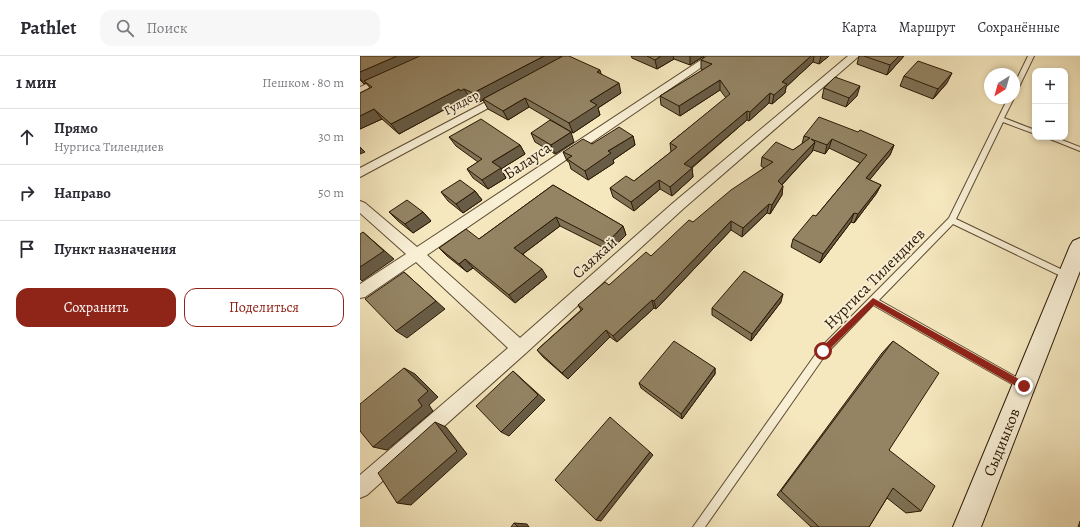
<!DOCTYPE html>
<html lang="ru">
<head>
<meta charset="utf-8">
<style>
	body { margin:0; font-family:Alegreya,serif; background:#f7f7f7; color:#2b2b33 }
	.controls { position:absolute; right:12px; top:12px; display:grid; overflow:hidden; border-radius:8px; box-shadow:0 2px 6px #0003 }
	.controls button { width:36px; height:36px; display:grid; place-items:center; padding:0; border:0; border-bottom:1px solid #e1e1e2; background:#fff; color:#2b2b33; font:20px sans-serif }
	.compass { position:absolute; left:624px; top:12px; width:36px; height:36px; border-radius:50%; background:#fff; box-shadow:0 2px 6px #0003; rotate:217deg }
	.stop { position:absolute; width:12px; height:12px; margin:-9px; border:3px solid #8f2418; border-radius:50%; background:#fff }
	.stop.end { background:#8f2418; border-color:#fff; box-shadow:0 1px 4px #0008 }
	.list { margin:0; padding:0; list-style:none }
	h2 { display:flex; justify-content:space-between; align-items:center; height:52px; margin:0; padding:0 16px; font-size:17px }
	h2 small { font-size:13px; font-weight:400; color:#7c7c81 }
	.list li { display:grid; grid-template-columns:26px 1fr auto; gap:12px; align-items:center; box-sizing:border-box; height:56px; padding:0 16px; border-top:1px solid #e1e1e2 }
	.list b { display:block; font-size:15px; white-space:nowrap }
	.list p { margin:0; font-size:13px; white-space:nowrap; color:#7c7c81 }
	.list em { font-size:13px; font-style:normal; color:#7c7c81 }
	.actions { display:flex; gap:8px; padding:12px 16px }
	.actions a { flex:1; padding:9px 0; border:1px solid #8f2418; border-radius:12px; text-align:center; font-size:14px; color:#8f2418 }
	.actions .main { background:#8f2418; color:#fff }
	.icon { flex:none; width:22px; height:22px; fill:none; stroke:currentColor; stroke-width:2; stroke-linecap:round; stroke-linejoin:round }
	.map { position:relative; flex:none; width:720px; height:471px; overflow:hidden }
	header { display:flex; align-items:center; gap:24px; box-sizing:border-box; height:56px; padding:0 20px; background:#fff; border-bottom:1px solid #e1e1e2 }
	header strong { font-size:19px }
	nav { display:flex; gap:22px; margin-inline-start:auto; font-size:14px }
	.search { width:280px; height:36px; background:#f7f7f7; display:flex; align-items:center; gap:10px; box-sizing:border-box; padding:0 14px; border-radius:12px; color:#7c7c81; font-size:15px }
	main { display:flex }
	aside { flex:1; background:#fff }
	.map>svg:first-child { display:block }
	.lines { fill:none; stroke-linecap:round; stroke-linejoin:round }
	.lane-casing { stroke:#5d4c31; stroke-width:2 }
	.street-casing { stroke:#5d4c31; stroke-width:2 }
	.secondary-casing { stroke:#2a1802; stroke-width:2 }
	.lane { fill:#f8efd5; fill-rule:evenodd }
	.street { fill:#f8efd5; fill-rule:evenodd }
	.secondary { fill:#f8efd5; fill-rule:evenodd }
	.wall { fill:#7f7256; stroke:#2a1802 }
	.shaded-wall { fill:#685c46; stroke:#2a1802 }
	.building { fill:#948464; stroke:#2a1802 }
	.route { fill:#8f2418 }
	.labels { text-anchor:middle; stroke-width:3.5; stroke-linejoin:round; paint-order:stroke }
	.far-street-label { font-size:13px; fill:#2a1802; stroke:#f8efd5 }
	.street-label { font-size:16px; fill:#2a1802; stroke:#f8efd5 }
</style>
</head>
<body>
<header>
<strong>Pathlet</strong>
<div class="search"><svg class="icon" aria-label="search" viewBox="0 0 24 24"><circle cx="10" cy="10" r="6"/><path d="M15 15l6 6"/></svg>Поиск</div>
<nav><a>Карта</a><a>Маршрут</a><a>Сохранённые</a></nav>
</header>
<main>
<aside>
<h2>1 мин<small>Пешком · 80 m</small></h2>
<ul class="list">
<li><svg class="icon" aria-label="ahead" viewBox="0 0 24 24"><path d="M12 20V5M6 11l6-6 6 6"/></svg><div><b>Прямо</b><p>Нургиса Тилендиев</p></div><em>30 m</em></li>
<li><svg class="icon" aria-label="right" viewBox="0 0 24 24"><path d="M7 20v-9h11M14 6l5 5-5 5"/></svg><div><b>Направо</b></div><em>50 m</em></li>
<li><svg class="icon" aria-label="arrive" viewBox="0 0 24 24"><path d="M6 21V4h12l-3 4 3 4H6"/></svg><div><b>Пункт назначения</b></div></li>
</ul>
<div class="actions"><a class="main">Сохранить</a><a>Поделиться</a></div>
</aside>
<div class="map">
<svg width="720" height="471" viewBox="0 0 720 471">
	<rect width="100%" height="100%" fill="#f5e7be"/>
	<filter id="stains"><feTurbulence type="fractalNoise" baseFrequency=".005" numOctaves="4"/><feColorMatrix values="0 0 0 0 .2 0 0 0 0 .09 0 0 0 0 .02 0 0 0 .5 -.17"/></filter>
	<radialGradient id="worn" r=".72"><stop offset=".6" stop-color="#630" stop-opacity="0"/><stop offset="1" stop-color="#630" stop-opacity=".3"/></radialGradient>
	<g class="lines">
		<defs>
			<path id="lane" d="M668 0H674L657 35 654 37V29Z
				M648 42H654L644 62 675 74V78L643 66 596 163 711 218 712 220 711 222H705L593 168 519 244 665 326 667 329 665 332 662 333 659 332 513 249 466 298 345 471H333L460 292 589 162Z
				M685 81H694L720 91V95Z"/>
			<path id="street" d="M347 0H358L67 199 160 282 313 147 488 0H499L323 153 166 297 7 439 0 442V419L148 292 56 206 5 241 0 242V228L46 198 0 157V145L5 147 57 191Z
				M26 19 30 20 31 22 30 24 0 38V31Z
				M143 37 147 38 148 40 147 42 0 121V112Z"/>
			<path id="secondary" d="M720 182V215L621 471H593L710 190 713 185Z"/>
		</defs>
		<use href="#lane" class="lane-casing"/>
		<use href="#street" class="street-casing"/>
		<use href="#secondary" class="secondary-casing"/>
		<use href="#lane" class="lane"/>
		<use href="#street" class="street"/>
		<use href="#secondary" class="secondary"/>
	</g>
	<path class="wall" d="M0 0H202L199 2 241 18 261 37 238 52 240 59 213 77 169 51 148 64 128 53 123 44 118 47 110 42 106 45 104 43 39 78 22 63 0 73V37L10 32 6 27 4 28 0 24Z
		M271 0H344L330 9 314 3 297 13 272 2Z
		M346 0H469L459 8 453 6 426 31 425 37 412 48 409 47 389 65 387 64 332 112 333 121 312 140 300 133 274 155 253 141 250 132 274 125 311 96 310 87 366 42 360 34 320 60 301 49 300 40 343 14 341 13V4Z
		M499 0H544L527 19 497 8Z
		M544 20 587 27 573 43 540 30Z
		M464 32 497 40 486 51 462 42Z
		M171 77 214 86 195 98 175 86Z
		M273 80 275 89 253 104 254 107 228 124 211 113 209 106 207 105 203 96 232 88Z
		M444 80 534 89 530 99 509 124 521 129 516 138 494 167 491 166 460 207 431 191 433 183 456 160 500 107 469 92 465 98 453 94 452 96 422 129V139L410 158 407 157 382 181 371 174 296 253 294 252 257 286 250 281 208 323 183 301 177 294 221 254 218 249 249 229 291 200 404 112 401 110 402 101 433 94 442 88Z
		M89 81 160 89 165 98 141 113 146 122 128 133 113 122 107 113 118 106 96 90Z
		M193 129 263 170 266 179 250 195 200 170 163 198 187 221 155 247 113 212 107 216 87 200 79 192 119 183Z
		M115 135 122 144 103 157 88 145 81 136Z
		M29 156H63L71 165 53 177 38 165Z
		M421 246 391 285 352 259V252Z
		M533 285 529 394 561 455 546 457 527 442 509 471H451L417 439 522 297Z
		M355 312V318L322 363 281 332 279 327Z
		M720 465V471H718Z"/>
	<path class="shaded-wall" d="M37 0H64L4 25 6 27 4 28 0 22V16Z
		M184 0H202L199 2V3L123 43V44L118 47 113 37Z
		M301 0H313L314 3 297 13 295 4Z
		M330 0H344L330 9Z
		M451 0H454L453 6 426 31 425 37 412 48 414 39 422 26Z
		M461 0H469L459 8Z
		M539 0H544L527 19 530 9Z
		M240 14 243 24 237 16Z
		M592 17 587 27 573 43 578 33Z
		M360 24V34L320 60 319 50Z
		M259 27 261 37 238 52 240 59 213 77 209 67 230 45Z
		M500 30 497 40 486 51 489 42Z
		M99 33H104L110 42 106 45 104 43 39 78 31 68Z
		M410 37 409 47 389 65 390 56Z
		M165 42 169 51 148 64 143 55Z
		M14 53 22 63 0 73V60Z
		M387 55V64L325 117 324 108Z
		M211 76 214 86 195 98 191 89Z
		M273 80 275 89 253 104 254 107 228 124 225 115 248 95Z
		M472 83 469 92 465 98 467 89Z
		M455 86 452 96 416 135 418 125Z
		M160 89 165 98 141 113 146 122 128 133 122 124 132 106Z
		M534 89 530 99 503 132 506 122Z
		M0 91 5 96 0 98Z
		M332 112 333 121 312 140 310 131Z
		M299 124 300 133 274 155 271 146Z
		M521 129 516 138 494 167 498 158Z
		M423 130 422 139 410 158 412 149Z
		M115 135 122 144 103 157 96 148Z
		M409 148 407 157 382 181 383 172Z
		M63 156 71 165 53 177 45 168Z
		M494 157 491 166 460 207 463 198Z
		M196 161 200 170 160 200 154 192Z
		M371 165V174L296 253 294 245Z
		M263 170 266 179 250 195 247 187Z
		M3 176 34 203 2 225 0 223V211Z
		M105 203 113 212 107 216 99 208Z
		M182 213 187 221 155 247 149 239Z
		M44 216 85 253 47 282 36 275Z
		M423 238 421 246 391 285 392 278Z
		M292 244 294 252 257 286 253 280Z
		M246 274 250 281 208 323 202 317Z
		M44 312 55 318 78 341 69 349 73 355 27 394 13 391 58 344Z
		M355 312V318L322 363 321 358Z
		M153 315 185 344 149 380 141 376Z
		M75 366 86 371 107 398 51 449 37 447Z
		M290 396 293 399 241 465 236 464Z
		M154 467 167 468 169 471H158Z"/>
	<path class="building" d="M0 0H37L0 16Z
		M60 0H184L113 37 104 33 100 35 99 33 31 68 14 53 0 60V37L12 31 4 25Z
		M203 0H209L240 14 237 16 259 27 230 45 237 49 209 67 165 42 143 55 123 43Z
		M287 0H301L295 4Z
		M346 0H451L422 26 427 28 414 39 410 37 390 56 387 55 324 108 332 112 310 131 299 124 271 146 250 132 266 120 274 125 317 91 310 87 370 38 360 24 319 50 300 40 352 8 341 4Z
		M504 0H539L530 9Z
		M558 5 592 17 578 33 544 20Z
		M475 21 500 30 489 42 464 32Z
		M459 61 498 76 500 74 534 89 506 122 521 129 498 158 494 157 463 198 433 183 453 159 456 160 507 99 472 83 467 89 451 83 455 86 418 125 423 130 412 149 409 148 383 172 371 165 294 245 292 244 253 280 246 274 202 317 177 294 223 253 218 249 245 226 249 229 286 196 291 200 329 164 333 166 371 134 413 106 402 101 416 86 433 94 450 82 444 80Z
		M121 63 160 89 132 106 141 112 122 124 107 113 122 103 89 81Z
		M190 64 211 76 191 89 171 77Z
		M259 71 273 80 248 95 251 97 225 115 207 103 212 100 203 96 223 83 232 88Z
		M100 124 115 135 96 148 81 136Z
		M193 129 263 170 247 187 196 161 154 192 182 213 149 239 105 203 99 208 79 192 106 173 119 183Z
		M47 144 63 156 45 168 29 156Z
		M3 176 24 195 0 211V178Z
		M384 215 423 238 392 278 352 252Z
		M44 216 76 245 36 275 5 243Z
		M314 285 355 312 321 358 279 327Z
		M533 285 579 317 529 394 575 430 561 455 533 432 509 471H459L421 435Z
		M44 312 68 335 58 344 62 350 13 391 0 375V348Z
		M153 315 178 339 141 376 116 350Z
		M250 361 290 396 236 464 195 424Z
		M75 366 97 395 37 447 18 417Z
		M154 467 158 471H151Z"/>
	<path class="route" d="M513 242 666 327V333H661L514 249 465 298H460V293Z"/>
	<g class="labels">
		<g class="far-street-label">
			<text transform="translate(101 46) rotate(-29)" y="5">Гулдер</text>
		</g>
		<g class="street-label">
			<text transform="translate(167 104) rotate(-34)" y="6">Балауса</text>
			<text transform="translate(234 201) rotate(-42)" y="6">Саяжай</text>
			<text transform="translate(514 222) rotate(-45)" y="6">Нургиса Тилендиев</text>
			<text transform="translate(641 386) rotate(-68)" y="6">Сыдиыков</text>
		</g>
	</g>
	<rect width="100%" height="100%" filter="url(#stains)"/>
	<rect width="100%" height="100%" fill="url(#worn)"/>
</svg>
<div class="controls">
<button>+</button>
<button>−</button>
</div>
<svg class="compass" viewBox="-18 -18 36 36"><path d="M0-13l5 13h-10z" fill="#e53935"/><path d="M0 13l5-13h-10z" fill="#7c7c81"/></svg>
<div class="stop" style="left:463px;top:295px"></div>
<div class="stop end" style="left:664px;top:330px"></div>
</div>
</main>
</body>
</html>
